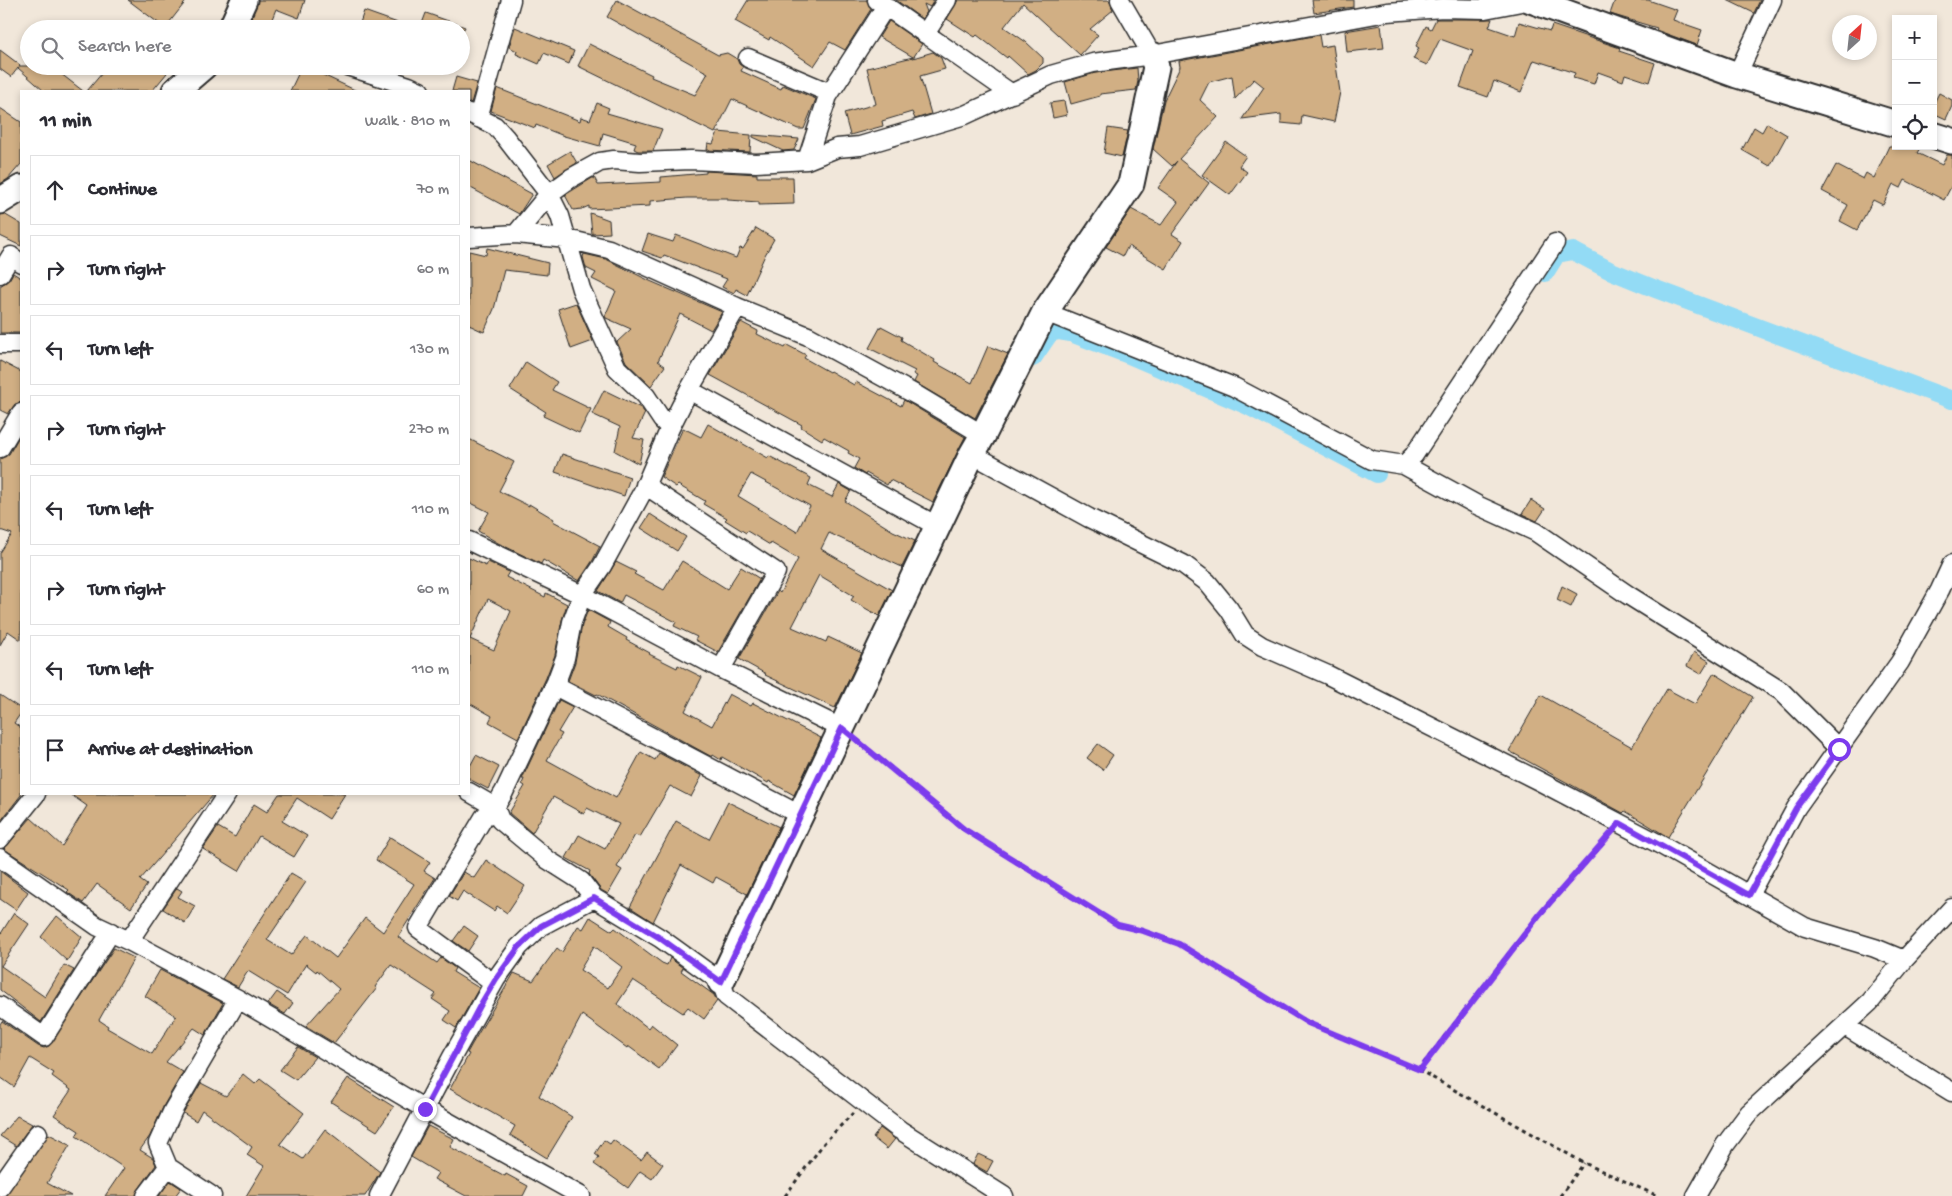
<!DOCTYPE html>
<html lang="en">
<head>
<meta charset="utf-8">
<style>
	body { margin:0; font-family:"Gochi Hand",sans-serif; background:#f7f7f7; color:#2b2b33 }
	.controls { position:absolute; right:15px; top:15px; display:grid; overflow:hidden; border-radius:0px; box-shadow:0 2px 8px #0003 }
	.controls button { width:45px; height:45px; display:grid; place-items:center; padding:0; border:0; border-bottom:1px solid #e1e1e2; background:#fff; color:#2b2b33; font:25px sans-serif }
	.compass { position:absolute; left:1832px; top:15px; width:45px; height:45px; border-radius:50%; background:#fff; box-shadow:0 2px 8px #0003; rotate:27deg }
	.stop { position:absolute; width:15px; height:15px; margin:-11px; border:4px solid #7c3aed; border-radius:50%; background:#fff }
	.stop.end { background:#7c3aed; border-color:#fff; box-shadow:0 1px 5px #0008 }
	.list { margin:0; padding:0; list-style:none }
	h2 { display:flex; justify-content:space-between; align-items:center; height:65px; margin:0; padding:0 20px; font-size:21px }
	h2 small { font-size:16px; font-weight:400; color:#7c7c81 }
	.list li { display:grid; grid-template-columns:32px 1fr auto; gap:15px; align-items:center; box-sizing:border-box; height:70px; margin:0 10px 10px; padding:0 10px; border:1px solid #e1e1e2; border-radius:0px }
	.list b { display:block; font-size:19px; white-space:nowrap }
	.list em { font-size:16px; font-style:normal; color:#7c7c81 }
	.icon { flex:none; width:28px; height:28px; fill:none; stroke:currentColor; stroke-width:2; stroke-linecap:round; stroke-linejoin:round }
	.map { position:relative; flex:none; width:1952px; height:1196px; overflow:hidden }
	.search { position:absolute; background:#fff; box-shadow:0 2px 8px #0003; left:20px; top:20px; width:450px; height:55px; display:flex; align-items:center; gap:12px; box-sizing:border-box; padding:0 18px; border-radius:28px; color:#7c7c81; font-size:19px }
	.panel { position:absolute; background:#fff; box-shadow:0 2px 8px #0003; left:20px; top:90px; width:450px; height:705px; border-radius:0px }
	.map>svg:first-child { display:block }
	.lines { fill:none; stroke-linecap:round; stroke-linejoin:round }
	.canal { stroke:#93dbf5; stroke-width:18 }
	.building { fill:#d1af84; stroke:#2b2b2b; fill-rule:evenodd }
	.street-casing { stroke:#2b2b2b; stroke-width:21 }
	.secondary-casing { stroke:#2b2b2b; stroke-width:29 }
	.path { stroke:#2b2b2b; stroke-width:3; stroke-dasharray:4 4; stroke-linecap:butt }
	.street { stroke:#fff; stroke-width:18 }
	.secondary { stroke:#fff; stroke-width:25 }
	.route { stroke:#7c3aed; stroke-width:6 }
</style>
</head>
<body>
<div class="map">
<svg width="1952" height="1196" viewBox="0 0 1952 1196">
	<rect width="100%" height="100%" fill="#f1e7da"/>
	<filter id="ink" filterUnits="userSpaceOnUse"><feTurbulence type="fractalNoise" baseFrequency=".02" numOctaves="2"/><feDisplacementMap in="SourceGraphic" scale="10" xChannelSelector="R" yChannelSelector="G"/><feConvolveMatrix kernelMatrix="1 2 1 2 8 2 1 2 1" color-interpolation-filters="sRGB"/></filter>
	<g filter="url(#ink)">
		<g class="lines">
			<path class="canal" d="M1545 273 1557 254 1573 251 1609 270 1653 288 1952 400
				M1033 358 1050 333 1059 331 1071 333 1129 355 1248 406 1377 474"/>
		</g>
		<path class="building" d="M128 0H187L165 28Z
			M258 0H305L299 18 276 9 268 29H247Z
			M617 0 718 55 727 53 737 59 739 64 743 67 741 71 781 89 783 85 816 99 804 129H798L732 99 715 133 578 66 589 44 652 75 651 77 695 95 708 73 607 17Z
			M748 0H867L871 9 845 50 830 42 814 66 770 37 769 40 735 21Z
			M896 0H934L930 7 924 4 927 12 922 19Z
			M958 0H1109L1113 10 1090 29 1098 35 1080 55 1023 3 1004 27 1026 42 1043 58V63L1036 70 1028 74 1008 56 1007 58 977 35 975 37 947 19Z
			M1312 0H1353V7L1314 13Z
			M1615 0H1648L1677 10 1673 20 1702 30 1697 45 1656 30 1657 28 1610 14Z
			M1727 0H1760L1754 13Z
			M364 11 409 27V29H358Z
			M426 13 465 27 464 29H420Z
			M1436 19H1492L1489 27 1515 36 1519 22 1550 31 1552 25 1620 48 1619 51 1655 63 1649 82 1625 74 1623 81 1598 72 1594 84 1573 78 1575 73 1534 60 1521 92 1494 81 1488 97 1460 87 1473 51 1440 39 1427 65 1413 59 1419 48 1416 46 1426 26 1431 29Z
			M889 21 922 44 913 58 933 52 941 58 945 69 920 76 931 114 915 119 912 112 882 121 883 126 850 135 844 113 876 104 867 68 913 57 879 37Z
			M1381 25 1384 48 1347 52 1345 31Z
			M515 27 574 51 569 64 544 53 539 64 516 54 517 51 509 47Z
			M1319 35 1321 47 1333 45 1340 92 1334 122 1302 115 1301 125 1281 123V114L1242 119 1264 87 1254 79 1235 99 1232 76 1209 82 1200 100 1218 117 1179 159 1209 183 1172 234 1183 241 1166 269 1128 246 1123 256 1106 247 1131 209 1161 225 1178 202 1158 188 1177 161 1172 166 1153 149 1164 100 1180 67 1179 61Z
			M0 50 20 65 19 66H51L83 91H44L18 68 11 77 0 69Z
			M108 66H158L167 73 152 91H87Z
			M302 66H304L357 91H290Z
			M1137 68 1138 81 1136 90 1100 94V96L1071 104 1065 82 1095 73Z
			M456 77 477 83 471 103 469 102V91H452Z
			M497 88 580 121 581 117 590 120 597 103 609 108 607 113 662 129 653 151H638L634 149 636 143 603 133 600 146 564 136 536 125 535 128 491 111Z
			M1939 93 1952 100V106L1946 119 1933 113V105Z
			M1064 101 1067 115 1053 118 1050 103Z
			M0 108 21 122V164L8 179 0 184Z
			M1767 123 1787 135 1770 166 1742 150 1754 127 1762 132Z
			M1108 128 1128 131 1122 157 1104 153Z
			M718 132 751 135 750 152 707 150 708 143 713 144Z
			M753 135 799 139 794 150 783 151 753 137Z
			M1226 142 1246 156 1239 166 1247 172 1230 195 1202 175Z
			M1889 146H1921L1917 153 1942 165 1947 155H1952V185L1944 200 1905 180 1901 188 1893 184 1883 205 1873 200 1857 230 1840 221 1848 205 1822 191 1836 165 1863 179 1866 173 1874 178Z
			M570 151 577 163 555 177 548 164Z
			M469 160 532 194 519 214 469 187Z
			M706 171 757 174V177H793L794 204 759 205V202L728 200V198H687L650 201V206L589 209V206L582 209 573 210 565 195 594 177 598 185 661 182V177L706 173Z
			M590 213 609 220 610 233 592 234Z
			M4 214 21 224V246L0 236V215Z
			M756 228 774 239 765 255 747 295 736 289 734 293 722 287 727 279 664 255 662 258 642 251 648 234 673 242 676 235 736 258 740 248 743 249Z
			M487 248 548 263 547 275 504 270 494 309 484 332 469 325V251L486 255Z
			M584 254 606 259 650 281 722 312 711 330 680 314 658 361 665 366 651 386 626 362 617 342 631 329 606 318 605 316 616 291 592 279 596 273 586 268 583 257Z
			M13 273 21 278V333H0V286L9 280Z
			M576 303 593 341 571 349 558 309Z
			M741 322 758 331 757 334 785 348 787 345 806 355 804 358 829 372 830 371 854 385 856 382 901 406 904 400 965 437 933 502 890 480 887 485 866 473 865 475 854 468 859 459 848 453 849 451 824 437 822 440 801 427 802 425 710 375Z
			M881 326 902 337 901 340 935 360 934 362 972 383 988 346 1008 354 975 418 914 382 917 376 913 374 915 371 869 348Z
			M0 361 21 372V402L15 404 8 414 0 410Z
			M526 362 557 382 552 390 591 409 579 433 543 416 546 412 510 389Z
			M604 390 641 408 645 413 633 438 644 440 639 464 615 451 620 427 592 414Z
			M708 424 768 458 769 456 811 478 808 485 832 497 839 484 851 491 845 501 893 531 915 541 902 567 829 533 821 549 892 590 879 616 851 600 854 596 819 575 792 627 826 642 828 637 862 653 835 708 765 675 766 674 739 659 778 591 780 593 798 559 771 543 770 545 747 531 746 533 725 520 727 518 703 504 705 501 678 485 676 487 661 477 683 428 701 437ZM751 474 810 506 797 532 738 496Z
			M21 433V640L8 631 0 645V553L12 534 0 530V459L9 454Z
			M469 439 514 462 499 491 529 506V504L554 519 553 521 600 546 593 560 579 581 543 560 541 564 498 543 478 531 489 512 469 502Z
			M562 454 630 477 624 496 555 472Z
			M1531 500 1545 509 1537 521 1522 514Z
			M650 514 686 537 677 551 641 528Z
			M469 558 486 566 488 562 509 572 506 577 545 597 546 593 567 604 562 620 555 655 546 678 518 738 489 722 492 716 469 703ZM488 599 511 611 494 650 470 639Z
			M682 561 727 589 741 567 760 579 718 652 695 640 697 637 674 626 676 622 624 595 620 603 598 591 616 562 636 572 634 574 664 590Z
			M1562 586 1577 594 1571 607 1557 600Z
			M588 610 610 622 608 627 627 638 626 640 650 653 649 654 677 668 678 665 702 677 685 711 712 726 729 694 751 706 753 703 821 738 794 795 769 781 768 783 722 757 721 760 713 755 712 757 597 694 596 695 568 681 575 662 582 625Z
			M1694 652 1709 661 1701 674 1687 666Z
			M1714 673 1753 697 1668 837 1625 811 1623 813 1509 751 1541 695 1632 747 1667 689 1695 704Z
			M0 695 21 709V713L14 723 21 728V795L0 822Z
			M559 700 573 707 558 732 562 734 547 760 616 798 641 752 655 760 659 753 702 776 691 797 670 786 640 837 635 835 617 867 622 870 608 894 601 890 589 874 590 871 566 858 579 835 605 849 619 824 587 808 584 814 553 797 532 833 509 813 525 786 522 784 524 779H522Z
			M1098 744 1113 755 1103 770 1087 758Z
			M476 755 499 767 488 789 469 779V768Z
			M70 794H214L140 880 147 885 131 908 97 884 83 903 67 892 69 890 4 849 31 818 62 846 87 806Z
			M279 794H345L329 819 297 798 282 821 307 836 294 857 259 836 239 871 203 849 218 827 235 837 254 804 267 812Z
			M728 802 779 827 747 894 716 877 713 883 681 865 653 922 630 907 676 821 709 839Z
			M390 837 430 862 424 871 435 878 398 937 437 963 441 958 455 968 453 972 479 988 456 1028 444 1020 450 1011 432 999 436 994 391 965 375 987 377 988 334 1043 306 1026 339 989 317 970 316 972 306 964 287 995 248 971 238 987 222 979 291 873 306 882 267 940 291 955 307 935 336 958 365 918 383 932 414 884 376 860Z
			M486 860 525 886 507 913 497 906 494 911 463 891 457 901 449 896 464 872 474 878Z
			M0 871 28 892 16 910 0 899Z
			M177 888 182 891 178 897 195 906 185 923 163 909Z
			M14 913 29 924 1 966 45 997 64 965 74 970 41 1022 0 990V935Z
			M57 916 82 937 67 961 41 937Z
			M590 917 612 931 615 928 662 963 667 965 670 958 683 968 681 971 714 995 717 1001 704 1019 688 1007 683 1013 633 980 617 1004 648 1028 651 1024 677 1045 659 1069 628 1046 627 1048 582 1015 539 1096 572 1117 547 1158 510 1135 515 1126 450 1089 469 1054 467 1053 472 1044 514 973 533 981 557 948 562 952 578 926 583 929ZM594 946 622 967 608 988 580 970Z
			M464 926 478 936 468 951 453 941Z
			M114 948 134 958 99 1020 108 1026 107 1028 152 1054 176 1016 145 996 160 970 223 1003 205 1035 194 1028 166 1062 183 1072 164 1105 150 1136 140 1150 153 1158 156 1165 138 1190 136 1196H105L124 1168 76 1136 79 1131 54 1115 71 1090 52 1076 54 1073 30 1058 14 1087 0 1077V1024L2 1021 38 1046 44 1048 49 1046Z
			M277 992 293 1003 285 1014 268 1004Z
			M298 1047 315 1057 296 1080 280 1070Z
			M243 1074 255 1084 260 1079 304 1113 280 1144 303 1159 325 1129 380 1172 365 1196H246L264 1166 247 1155 252 1147 202 1110 196 1121 183 1113 201 1083 226 1096Z
			M348 1078 394 1107 377 1131 331 1102Z
			M17 1116 32 1124 16 1146 0 1136Z
			M428 1126 454 1139 450 1147 505 1176 506 1174 528 1186 523 1196H466L434 1179 438 1173 411 1157Z
			M880 1128 895 1139 887 1149 873 1138Z
			M49 1134 70 1145 47 1183 71 1196H5Z
			M604 1140 610 1144 613 1140 641 1160 647 1152 663 1164 652 1179 640 1171 628 1188 594 1164 599 1157 595 1154Z
			M978 1154 993 1161 987 1172 973 1164Z
			M170 1181 181 1188 175 1196H159Z"/>
		<g class="lines">
			<defs>
				<path id="street" d="M877 0 1012 94
					M1120 0 1152 55
					M925 34 947 0
					M748 58 830 93
					M347 66 409 86 420 91
					M1737 75 1772 0
					M469 113 495 126 505 137 549 194 560 216 581 289 617 368 646 396 662 420 670 428
					M478 118 511 0
					M807 160 828 96 886 6
					M516 234 549 194 571 178 600 162 614 160 640 162 691 160 756 163 807 160 837 148 860 146 965 115 1051 75 1093 63 1152 55 1387 12 1443 8 1485 9 1531 0
					M469 237 516 234 567 239 609 249 737 307 808 336 918 396 983 435
					M0 274 11 256 21 263
					M1045 312 1234 387 1372 460 1404 465 1414 455 1555 243
					M0 344H21
					M689 390 937 526
					M0 448 21 413
					M972 454 1089 518 1183 564 1207 582 1229 609 1245 635 1262 646 1328 675 1541 782 1661 845 1805 927 1875 948 1904 960
					M1404 465 1479 506 1536 532 1628 595 1781 691 1839 749
					M645 485 776 572 721 669
					M469 541 582 595 721 669 841 728
					M555 686 800 815
					M469 792 495 807 500 820 548 860 581 881 594 898 660 938 721 982 726 996 900 1130 1004 1196
					M0 839 36 794
					M0 858 97 926 129 941 238 999 425 1109 581 1196
					M1749 895 1796 808 1900 662 1940 590 1952 564
					M129 941 227 794
					M493 983 418 928 484 817 495 807 504 792 556 682 565 658 572 622 582 595 602 566 643 491 670 428 689 390 737 307
					M0 1006 44 1037 111 932
					M1845 1026 1952 1092
					M168 1167 212 1196
					M0 1187 38 1133
					M146 1196 168 1167 158 1143 173 1110 238 999
					M379 1196 452 1057 496 979 519 947 541 926 594 898
					M1696 1196 1725 1145 1749 1113 1870 1002 1904 960 1952 908"/>
				<path id="secondary" d="M1531 0 1737 75 1896 124
					M231 29 244 0
					M175 91 204 66
					M1933 135 1952 141
					M0 201 21 188
					M721 982 972 454 983 435 1045 312 1131 184 1156 67 1152 55"/>
			</defs>
			<use href="#street" class="street-casing"/>
			<use href="#secondary" class="secondary-casing"/>
			<path class="path" d="M857 740 964 829 1117 925 1143 931 1179 944 1308 1023 1419 1070 1584 1163 1658 1196
				M1419 1070 1540 914 1610 835
				M785 1196 824 1143 853 1113
				M1560 1196 1584 1163"/>
			<use href="#street" class="street"/>
			<use href="#secondary" class="secondary"/>
		</g>
	</g>
	<g class="lines" filter="url(#ink)">
		<path class="route" d="M425 1109 481 1004 496 979 519 947 541 926 594 898 660 938 721 982 842 728 964 829 1118 925 1143 931 1179 944 1308 1023 1420 1070 1540 914 1620 823 1749 895 1796 808 1839 749"/>
	</g>
</svg>
<div class="controls">
<button>+</button>
<button>−</button>
<button><svg class="icon" aria-label="locate" viewBox="0 0 24 24"><circle cx="12" cy="12" r="6"/><path d="M12 2v4M12 18v4M2 12h4M18 12h4"/></svg></button>
</div>
<svg class="compass" viewBox="-18 -18 36 36"><path d="M0-13l5 13h-10z" fill="#e53935"/><path d="M0 13l5-13h-10z" fill="#7c7c81"/></svg>
<div class="stop" style="left:1839px;top:749px"></div>
<div class="stop end" style="left:425px;top:1109px"></div>
<div class="search"><svg class="icon" aria-label="search" viewBox="0 0 24 24"><circle cx="10" cy="10" r="6"/><path d="M15 15l6 6"/></svg>Search here</div>
<section class="panel">
<h2>11 min<small>Walk · 810 m</small></h2>
<ul class="list">
<li><svg class="icon" aria-label="ahead" viewBox="0 0 24 24"><path d="M12 20V5M6 11l6-6 6 6"/></svg><div><b>Continue</b></div><em>70 m</em></li>
<li><svg class="icon" aria-label="right" viewBox="0 0 24 24"><path d="M7 20v-9h11M14 6l5 5-5 5"/></svg><div><b>Turn right</b></div><em>60 m</em></li>
<li><svg class="icon" aria-label="left" viewBox="0 0 24 24"><path d="M17 20v-9H6M10 6l-5 5 5 5"/></svg><div><b>Turn left</b></div><em>130 m</em></li>
<li><svg class="icon" aria-label="right" viewBox="0 0 24 24"><path d="M7 20v-9h11M14 6l5 5-5 5"/></svg><div><b>Turn right</b></div><em>270 m</em></li>
<li><svg class="icon" aria-label="left" viewBox="0 0 24 24"><path d="M17 20v-9H6M10 6l-5 5 5 5"/></svg><div><b>Turn left</b></div><em>110 m</em></li>
<li><svg class="icon" aria-label="right" viewBox="0 0 24 24"><path d="M7 20v-9h11M14 6l5 5-5 5"/></svg><div><b>Turn right</b></div><em>60 m</em></li>
<li><svg class="icon" aria-label="left" viewBox="0 0 24 24"><path d="M17 20v-9H6M10 6l-5 5 5 5"/></svg><div><b>Turn left</b></div><em>110 m</em></li>
<li><svg class="icon" aria-label="arrive" viewBox="0 0 24 24"><path d="M6 21V4h12l-3 4 3 4H6"/></svg><div><b>Arrive at destination</b></div></li>
</ul>
</section>
</div>
</body>
</html>
